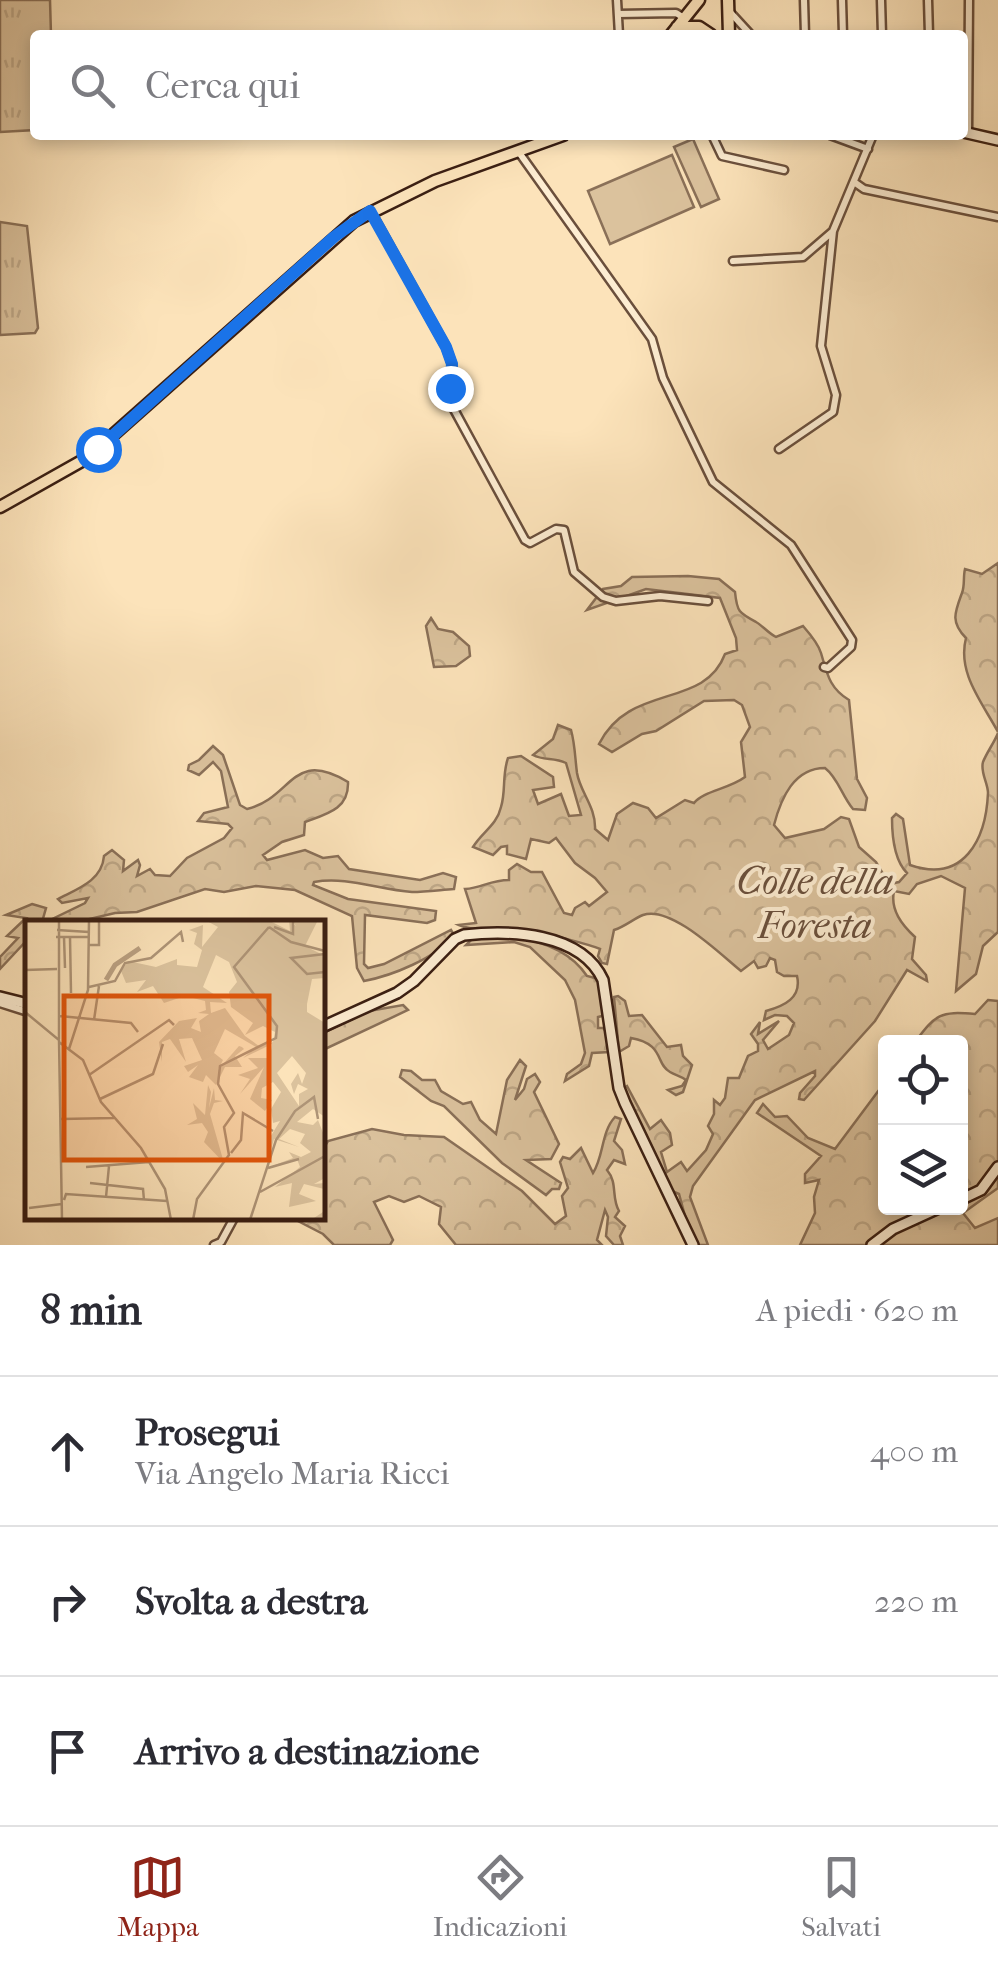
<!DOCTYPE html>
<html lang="it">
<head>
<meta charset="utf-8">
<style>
	body { margin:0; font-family:"IM FELL French Canon",serif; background:#f7f7f7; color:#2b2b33 }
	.controls { position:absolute; right:30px; bottom:30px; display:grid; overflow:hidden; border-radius:10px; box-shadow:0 5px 15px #0003 }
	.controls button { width:90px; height:90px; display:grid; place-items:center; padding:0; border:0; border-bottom:2px solid #e1e1e2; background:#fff; color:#2b2b33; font:50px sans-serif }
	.stop { position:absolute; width:30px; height:30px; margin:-22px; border:8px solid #1a73e8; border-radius:50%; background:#fff }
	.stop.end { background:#1a73e8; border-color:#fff; box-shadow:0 2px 10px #0008 }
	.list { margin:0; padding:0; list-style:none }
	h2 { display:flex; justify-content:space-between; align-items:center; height:130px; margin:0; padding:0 40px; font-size:42px }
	h2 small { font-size:32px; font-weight:400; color:#7c7c81 }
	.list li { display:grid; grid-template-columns:65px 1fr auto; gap:30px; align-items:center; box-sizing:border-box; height:150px; padding:0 40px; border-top:2px solid #e1e1e2 }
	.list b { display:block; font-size:38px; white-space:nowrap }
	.list p { margin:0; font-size:32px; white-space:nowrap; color:#7c7c81 }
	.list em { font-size:32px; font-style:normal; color:#7c7c81 }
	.icon { flex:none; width:55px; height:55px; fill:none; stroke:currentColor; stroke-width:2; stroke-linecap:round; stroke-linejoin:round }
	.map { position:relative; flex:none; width:998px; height:1245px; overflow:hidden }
	.search { position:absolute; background:#fff; box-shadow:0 5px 15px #0003; left:30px; right:30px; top:30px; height:110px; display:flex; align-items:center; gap:25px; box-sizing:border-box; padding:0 35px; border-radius:10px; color:#7c7c81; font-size:38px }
	.sheet { height:580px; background:#fff }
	nav { display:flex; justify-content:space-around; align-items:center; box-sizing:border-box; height:140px; border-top:2px solid #e1e1e2; background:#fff; font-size:28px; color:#7c7c81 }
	nav a { display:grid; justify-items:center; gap:5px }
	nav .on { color:#8f2418 }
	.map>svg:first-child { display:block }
	.grass { fill:url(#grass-tufts); stroke:#8a7058; stroke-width:2.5 }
	.forest { fill:url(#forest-crowns); stroke:#8a7058; stroke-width:2.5 }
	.park { fill:#dbc29d; stroke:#8a7058; stroke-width:2.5 }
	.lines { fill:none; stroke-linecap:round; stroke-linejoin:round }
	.street-casing { stroke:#6a4f3c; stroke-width:11 }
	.secondary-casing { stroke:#3a1e12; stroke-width:14 }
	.primary-casing { stroke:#3a1e12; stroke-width:15 }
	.street { stroke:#fdedd2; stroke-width:6 }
	.secondary { stroke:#fdedd2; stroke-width:9 }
	.primary { stroke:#fce3ba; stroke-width:10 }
	.route { stroke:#1a73e8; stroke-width:12 }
	.labels { text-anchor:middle; stroke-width:8; stroke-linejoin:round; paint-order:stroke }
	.park-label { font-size:38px; font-style:italic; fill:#6a4f3c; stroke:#fdedd2 }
	.inset-river { fill:none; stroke:#baa081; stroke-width:5 }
	.inset-road { fill:none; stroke:#ae9477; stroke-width:2.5 }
	.view { fill:#df560c; fill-opacity:0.15; stroke:#df560c; stroke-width:5 }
	.inset-edge { fill:none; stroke:#3a1e12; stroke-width:5 }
</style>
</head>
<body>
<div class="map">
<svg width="998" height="1245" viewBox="0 0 998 1245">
	<defs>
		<pattern id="grass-tufts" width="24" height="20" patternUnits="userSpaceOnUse" patternTransform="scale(2.5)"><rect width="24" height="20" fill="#dbc29d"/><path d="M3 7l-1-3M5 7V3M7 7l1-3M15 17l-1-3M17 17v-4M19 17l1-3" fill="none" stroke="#bda686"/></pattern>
		<pattern id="forest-crowns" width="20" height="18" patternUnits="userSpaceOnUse" patternTransform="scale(2.5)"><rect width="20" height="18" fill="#dbc29d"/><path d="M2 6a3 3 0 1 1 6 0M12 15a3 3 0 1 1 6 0" fill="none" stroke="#bda686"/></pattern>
	</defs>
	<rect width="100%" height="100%" fill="#fce3ba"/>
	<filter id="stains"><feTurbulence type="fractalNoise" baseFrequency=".002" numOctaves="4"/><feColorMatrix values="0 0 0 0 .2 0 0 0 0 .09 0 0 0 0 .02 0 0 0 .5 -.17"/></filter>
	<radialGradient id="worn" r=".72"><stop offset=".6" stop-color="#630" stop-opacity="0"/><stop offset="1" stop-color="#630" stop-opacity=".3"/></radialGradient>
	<path class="grass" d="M0 0H50L51 35H35V130L0 132Z
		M0 222 27 226 38 328 35 333 0 335Z"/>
	<path class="forest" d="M998 563V732C982 702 957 673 966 638 950 622 955 612 962 593 965 585 963 577 965 569L982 574Z
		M688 576 719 579 735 592C737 612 739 613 756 622 763 626 768 633 776 637L803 626C810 634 818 643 821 653 827 673 829 688 849 700L857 779 867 798 865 810 853 809C842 796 838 778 825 768 794 768 781 798 774 825L785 838 824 829 841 817 849 819 859 847 876 862 889 884 899 882 907 873C894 860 892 837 892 818L896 814 903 819 910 865C964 884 986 839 988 793 988 783 980 772 983 762 987 752 994 743 998 733V932L983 946 976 974 956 991 965 888 941 876 917 884 909 894 894 891C890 910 902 925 915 937L912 959 926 975 927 981 907 970 875 1021 804 1100 799 1099 800 1093 815 1076V1071L755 1100 693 1186 690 1197 708 1245H698L685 1216 679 1194 672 1191 626 1100 624 1088 627 1086 650 1129 661 1120 670 1133 672 1145 661 1152 667 1172 681 1162 687 1171 706 1150 713 1134 708 1126 714 1114V1100L720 1105 725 1098 728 1078H739L748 1056 758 1051V1044L751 1034 760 1022 758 1034 779 1021 763 1040 768 1049 789 1035 794 1023 787 1016 775 1015 764 1020 766 1011C784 1006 802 998 797 976H784L777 972 775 960 770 958 766 966 758 968 754 961 741 971C721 955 671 905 643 915 633 919 626 926 614 930L607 964 602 963 598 956 600 949C591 945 543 932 531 931 508 928 481 934 459 925L476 923 465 889C482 888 490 880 509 880V870L517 864 531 872H542L564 913 572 915 575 908 585 902 589 906 607 892 595 878 575 863 556 838 549 843 531 839 526 859 507 854V846L501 847 493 855 473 847C482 832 497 825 501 807 506 791 502 775 508 758L521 756 553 777 554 787 533 790 538 804 561 794 569 816 581 815 566 763C554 757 544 761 533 755L553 739 558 725 571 730C575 744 575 758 577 773 580 792 596 807 595 829L608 840 617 814 633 803 648 808 656 818 685 800 694 803C703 791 729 789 745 777L741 742 750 727 742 705 734 700 704 701 656 731 642 734 612 752 599 744C630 682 704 710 725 654L737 650 736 638 720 598 646 589 587 610 603 589 621 586 632 577Z
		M431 618 438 629 453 632 469 646 470 656 456 666 434 667 426 626Z
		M213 746 223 755 240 805 247 809C293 798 291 748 348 782 349 809 327 814 305 822L304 835 282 842 263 855 267 860 305 850 323 858 338 856 349 869 420 880 443 873 456 877 454 889C440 890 426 892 412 892 379 890 347 876 314 882L313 885 348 899 436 911 435 920 427 923 365 915 364 964 368 968 384 964 451 930 454 935C437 958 391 976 364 981L357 968 352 916 295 890 256 886 224 892 205 889 137 912 115 913 77 922H46L85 903 88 898 62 903 58 899C77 889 102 881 104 856L112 850 124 860 123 871 138 860 140 865 137 876 150 869 155 875 170 876 187 858 224 838 232 828 228 824 198 821 204 813 228 807 221 771 213 762 199 775 188 770 189 765 199 760Z
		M32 904 46 908 42 922H28L27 940 0 969V957L18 938 7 936 26 918 6 915Z
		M514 937C542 941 571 952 587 976L599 979 606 1015 598 1017V1028H603L609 1035V1052L592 1053 589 1066 565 1081 567 1074 581 1064 585 1053 575 1000 565 980 530 947 514 942 466 945 473 938Z
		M618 996 625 1001 629 1016 642 1015 667 1047 681 1045 683 1056 692 1065 683 1092 676 1095 668 1090 682 1086 686 1080C681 1076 675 1075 670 1072 655 1064 665 1044 631 1038L629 1046 619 1052 614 997Z
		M988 1000 998 1001V1188L963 1213 975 1228 998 1218V1245H800L815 1213 814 1197 819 1180 805 1183V1174L821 1156 757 1113 763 1104 775 1117 787 1116 808 1138 835 1149 885 1082 886 1208H960V1042H915C936 1014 940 1011 975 1014Z
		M403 1005 408 1010 323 1050V1033L369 1011Z
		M520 1060 526 1066 515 1100 524 1089 527 1079 535 1074 540 1082 534 1092 559 1144 551 1159 526 1160 561 1183 559 1189H552L546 1195 502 1163 444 1106 431 1101 400 1077 402 1070 411 1071 422 1080H435L441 1091 463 1104 471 1102 480 1120 496 1134 507 1080Z
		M615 1117 621 1119 614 1141 622 1150 625 1164 614 1160 607 1170C618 1183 611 1197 619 1211L615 1217 625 1226 620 1236 623 1245H614L606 1236 608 1217 605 1210 597 1240 602 1245H456L439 1224 441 1207 419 1196 404 1202 389 1196 374 1202 393 1240 390 1245H334L323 1234 296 1220 297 1218H322L323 1149 328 1141 372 1129 404 1135 444 1137 522 1191 555 1224 566 1216 562 1196 568 1188 560 1162 563 1157 570 1159 581 1148 593 1173C604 1156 601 1132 615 1117Z"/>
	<path class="park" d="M693 139 719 199 701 207 674 147Z
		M672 155 694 207 610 244 588 191Z"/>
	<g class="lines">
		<defs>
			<path id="street" d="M617 0 619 35
				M804 0 805 35
				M842 0 843 35
				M881 0 882 35
				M928 0 929 35
				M729 11 751 35
				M618 14 676 13 684 18
				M968 133 969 0
				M712 135 722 156 784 170
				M830 135 868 149
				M518 151 652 339 663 378 713 482 791 545 852 640 851 647 828 668 824 667
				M854 182 864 189 998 217
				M371 212 446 347 452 364 450 402 525 540 530 543 556 529 564 530 574 572 603 597 616 601 660 596 708 601
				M733 261 803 257 832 232
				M779 449 833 412 836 395 821 346 833 231 873 135
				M0 1003 28 1012
				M214 1245 221 1242 234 1218"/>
			<path id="secondary" d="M963 132 998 140
				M0 997 28 1004
				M322 1027 397 993 414 981 455 939 464 935C510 930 581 932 603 980L619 1088 625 1103 693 1245
				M960 1200 981 1190 998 1167
				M872 1245 893 1229 939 1208"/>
			<path id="primary" d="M728 0 729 35
				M677 27H699L711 35
				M671 35 699 0
				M0 507 87 458 354 221 435 181 563 135"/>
		</defs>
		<use href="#street" class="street-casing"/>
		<use href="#secondary" class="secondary-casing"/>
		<use href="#primary" class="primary-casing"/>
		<use href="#street" class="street"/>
		<use href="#secondary" class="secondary"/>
		<use href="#primary" class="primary"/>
	</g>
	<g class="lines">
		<path class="route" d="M98 449 334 237 370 211 446 347 452 364 450 388"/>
	</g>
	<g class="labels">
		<g class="park-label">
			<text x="815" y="894">Colle della<tspan x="815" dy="44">Foresta</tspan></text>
		</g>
	</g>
	<g transform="translate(25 920)">
		<rect width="300" height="300" fill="#fce3ba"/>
		<path d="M180 0H243L265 11 264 0 271 6 267 0H293L280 26 300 36V58L287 59 282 84V92L300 103V197L288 189 272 202 288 205 293 200 300 218V258L289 264 300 263V300H286L298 292 299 269 279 264 274 274 291 281 264 287 267 263 250 267 275 247 272 239 242 248 268 238 264 232 276 237 286 232 275 223 280 214 265 209 254 219 274 227 249 219 246 230 244 219 255 201 248 203 246 189 256 172 248 162 237 168 236 178 247 180 240 191 225 179 239 147 215 174 225 159 213 155 233 148 223 138H245L247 124 218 138 231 127 200 109 189 133 198 140 193 150 214 126 217 127 219 129 210 136 217 147H200L191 165 181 155 178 162 164 157 173 145 163 152 159 146 177 140 167 118 154 119 161 142 145 119 137 122V142L134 122 154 101 172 98 166 108 176 112 174 101 184 94 173 93 181 90 180 81 160 76 139 83 128 66 112 72 121 60 101 63 96 51 90 60 103 41 131 47 152 39V45L172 47 177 30 169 24 172 13 164 10 178 5 177 27 193 7ZM191 35 204 42 212 62 204 72 206 87 228 103 220 115 238 106 250 112 248 122 234 126 220 116 200 88 186 93 185 82 202 83 178 67ZM267 136 281 153 277 164 273 153 266 164 269 174 273 164 283 169 274 174V186L252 153ZM183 165 186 172 184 188 189 168 190 180 198 181 189 183 185 194 199 243 179 222 183 212 177 203 162 205 172 199 168 183 180 195Z" fill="#dbc29d" fill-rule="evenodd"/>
		<path class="inset-river" d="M81 60 90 45 115 28"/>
		<path class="inset-road" d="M34 0V119M244 7 266 22 300 31M249 7 268 14V2M32 10 64 12M31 17H64M39 17 40 48M45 17 46 73M64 25H74V0M300 34 266 38 282 54 300 52M0 50 32 49M64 67 90 61 100 43 126 38 156 12 158 22M0 92 34 120 37 300M35 96 106 103 113 112M69 100 74 66M34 122 58 140 76 182 116 228 140 269 146 300M44 129 63 70 64 0M64 155 144 100 149 105M75 179 128 154 138 124M36 199 89 198M206 233 216 220 218 193 248 211M61 247 124 242M243 248 274 239M65 263 118 269 119 280M235 272 300 236M81 277 84 246M39 280 41 274 142 281M4 288 37 284M168 300 172 279 204 235 199 207 209 193 193 164 195 146 251 118 252 106 209 47 244 7M225 300 251 220 270 191 289 177 293 199"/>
		<path class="view" d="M39 76H244V240H39Z"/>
		<rect width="300" height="300" class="inset-edge"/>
	</g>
	<rect width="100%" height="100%" filter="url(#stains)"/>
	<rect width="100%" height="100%" fill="url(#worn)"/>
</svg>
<div class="controls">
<button><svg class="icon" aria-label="locate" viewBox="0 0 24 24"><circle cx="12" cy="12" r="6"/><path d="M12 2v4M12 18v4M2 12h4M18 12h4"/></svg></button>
<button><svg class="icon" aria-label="layers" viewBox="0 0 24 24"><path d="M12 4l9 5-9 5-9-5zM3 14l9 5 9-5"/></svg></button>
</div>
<div class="stop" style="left:98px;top:449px"></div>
<div class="stop end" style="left:450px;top:388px"></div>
<div class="search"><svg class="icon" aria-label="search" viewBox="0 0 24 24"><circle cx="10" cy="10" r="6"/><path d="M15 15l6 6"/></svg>Cerca qui</div>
</div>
<section class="sheet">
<h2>8 min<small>A piedi · 620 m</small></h2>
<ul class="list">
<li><svg class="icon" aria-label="ahead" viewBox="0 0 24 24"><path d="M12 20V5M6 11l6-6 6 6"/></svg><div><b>Prosegui</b><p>Via Angelo Maria Ricci</p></div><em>400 m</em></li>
<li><svg class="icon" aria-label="right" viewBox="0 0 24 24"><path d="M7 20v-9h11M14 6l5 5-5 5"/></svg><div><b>Svolta a destra</b></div><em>220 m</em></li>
<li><svg class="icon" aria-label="arrive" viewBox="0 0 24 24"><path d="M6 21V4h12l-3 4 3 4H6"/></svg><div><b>Arrivo a destinazione</b></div></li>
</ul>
</section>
<nav>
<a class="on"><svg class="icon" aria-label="map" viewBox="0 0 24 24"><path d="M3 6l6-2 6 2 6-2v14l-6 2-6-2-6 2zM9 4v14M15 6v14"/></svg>Mappa</a>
<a><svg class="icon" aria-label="directions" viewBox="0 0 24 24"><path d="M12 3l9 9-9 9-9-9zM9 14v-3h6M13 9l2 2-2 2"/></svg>Indicazioni</a>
<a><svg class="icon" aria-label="saved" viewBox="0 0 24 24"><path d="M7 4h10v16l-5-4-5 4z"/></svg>Salvati</a>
</nav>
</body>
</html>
